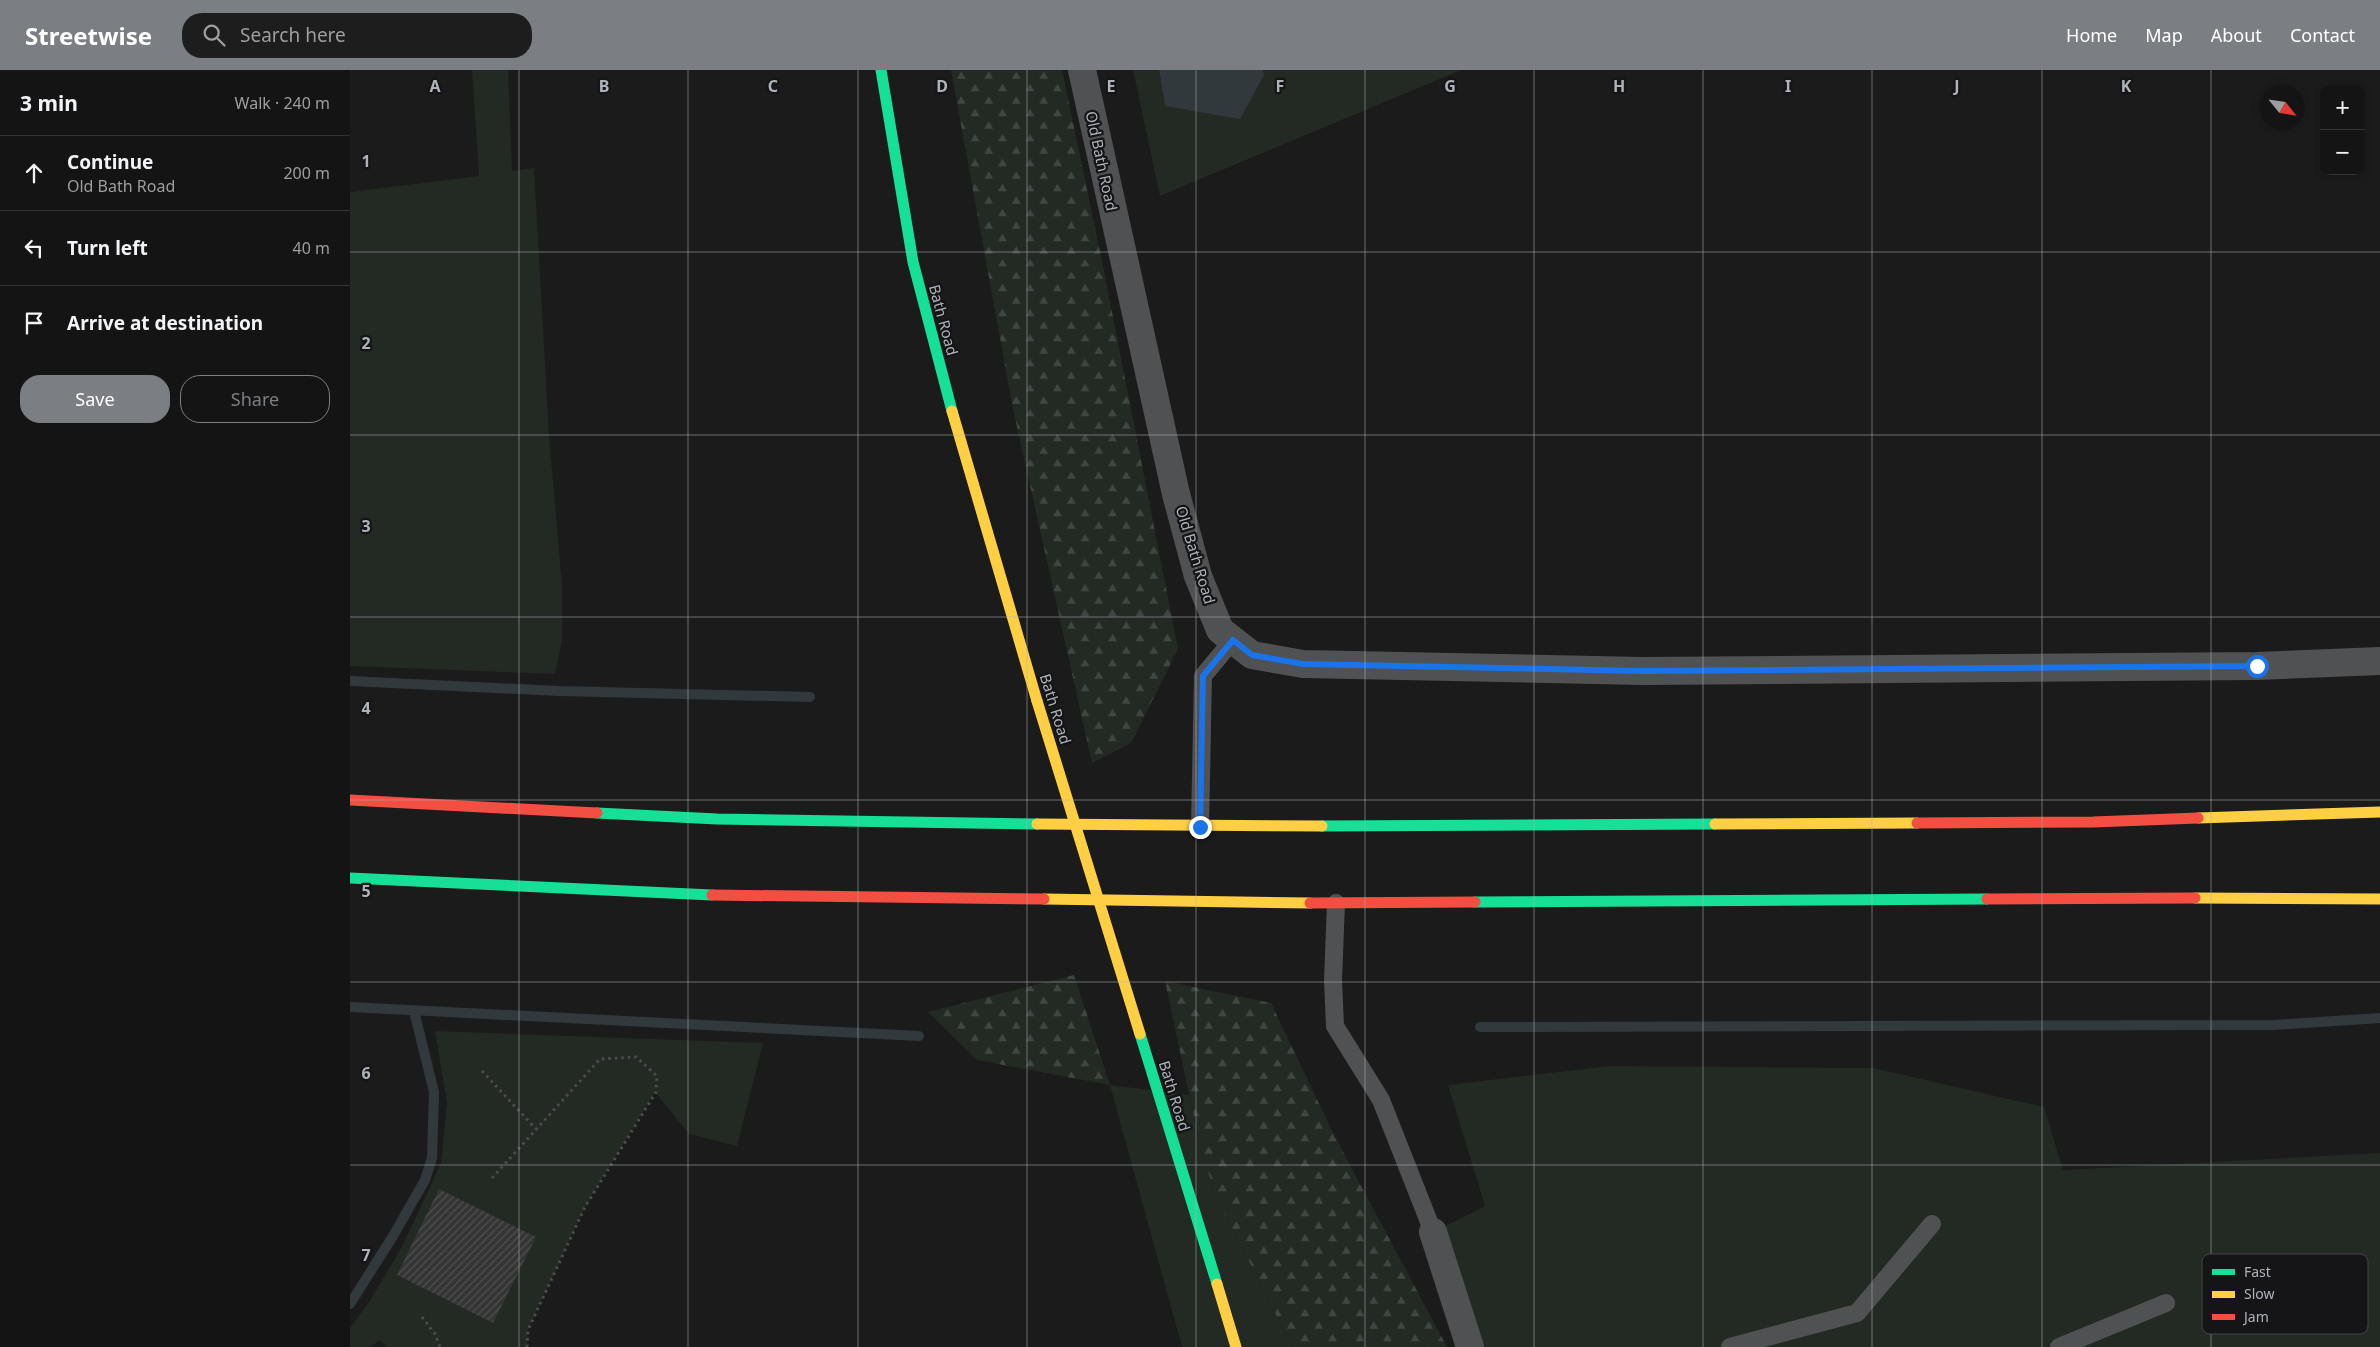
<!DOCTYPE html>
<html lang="en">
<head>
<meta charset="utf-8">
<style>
	body { margin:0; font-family:"Noto Sans",sans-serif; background:#1d1d1d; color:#f1f3f6 }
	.controls { position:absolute; right:15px; top:15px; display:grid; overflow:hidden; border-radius:10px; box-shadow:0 2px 8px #0003 }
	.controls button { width:45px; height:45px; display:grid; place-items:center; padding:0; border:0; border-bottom:1px solid #333334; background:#141414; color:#f1f3f6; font:25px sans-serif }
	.compass { position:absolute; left:1910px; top:15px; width:45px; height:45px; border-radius:50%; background:#141414; box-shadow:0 2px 8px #0003; rotate:120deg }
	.stop { position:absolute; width:15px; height:15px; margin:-11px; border:4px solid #1a73e8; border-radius:50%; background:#fff }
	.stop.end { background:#1a73e8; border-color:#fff; box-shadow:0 1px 5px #0008 }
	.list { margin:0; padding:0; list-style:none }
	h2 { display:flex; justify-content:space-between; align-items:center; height:65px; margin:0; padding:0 20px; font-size:21px }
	h2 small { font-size:16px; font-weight:400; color:#9d9ea0 }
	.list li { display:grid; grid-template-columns:32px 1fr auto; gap:15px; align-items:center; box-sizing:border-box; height:75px; padding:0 20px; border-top:1px solid #333334 }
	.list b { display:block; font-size:19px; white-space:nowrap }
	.list p { margin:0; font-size:16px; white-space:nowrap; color:#9d9ea0 }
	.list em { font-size:16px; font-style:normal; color:#9d9ea0 }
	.actions { display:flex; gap:10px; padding:15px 20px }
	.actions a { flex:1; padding:11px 0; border:1px solid #7b7e82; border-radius:20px; text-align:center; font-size:18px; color:#7b7e82 }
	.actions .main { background:#7b7e82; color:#fff }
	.icon { flex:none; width:28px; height:28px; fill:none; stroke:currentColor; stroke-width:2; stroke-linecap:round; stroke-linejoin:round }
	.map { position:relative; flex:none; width:2030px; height:1277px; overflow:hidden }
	header { display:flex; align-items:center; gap:30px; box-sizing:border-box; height:70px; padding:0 25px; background:#7b7e82; color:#fff }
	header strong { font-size:24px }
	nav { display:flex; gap:28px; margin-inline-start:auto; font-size:18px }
	.search { width:350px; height:45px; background:#1d1d1d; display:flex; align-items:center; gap:12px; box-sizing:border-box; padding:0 18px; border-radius:20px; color:#9d9ea0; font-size:19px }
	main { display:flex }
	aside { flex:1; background:#141414 }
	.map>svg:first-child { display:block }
	.green { fill:#232923 }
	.forest { fill:url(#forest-firs) }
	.water { fill:#31393d }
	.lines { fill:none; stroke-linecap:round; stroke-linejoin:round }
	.stream { stroke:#31393d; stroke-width:10 }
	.building { fill:url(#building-hatch) }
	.path { stroke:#4b4c4e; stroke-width:3; stroke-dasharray:2.5 4; stroke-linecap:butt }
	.lane { stroke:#505153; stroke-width:18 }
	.street { stroke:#505153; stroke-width:28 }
	.fast { stroke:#16e098; stroke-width:11 }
	.slow { stroke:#ffcf43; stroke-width:11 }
	.jam { stroke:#f24e42; stroke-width:11 }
	.slow-bridge { stroke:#ffcf43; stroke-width:11 }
	.route { stroke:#1a73e8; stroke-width:6 }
	.grid { fill:none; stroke:#aeb3ba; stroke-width:1; stroke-opacity:0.55 }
	.labels { text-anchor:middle; stroke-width:4.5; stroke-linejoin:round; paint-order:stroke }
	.street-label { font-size:15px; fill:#aeb3ba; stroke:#151517 }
	.key { fill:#151517; stroke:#434448; stroke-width:1 }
	.key-label { font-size:14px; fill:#aeb3ba }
	.grid-label { font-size:16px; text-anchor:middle; font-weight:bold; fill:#aeb3ba; stroke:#151517; stroke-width:4.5; stroke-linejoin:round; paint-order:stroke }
</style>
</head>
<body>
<header>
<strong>Streetwise</strong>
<div class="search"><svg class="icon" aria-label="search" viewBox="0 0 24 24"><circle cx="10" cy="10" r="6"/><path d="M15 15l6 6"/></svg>Search here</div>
<nav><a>Home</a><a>Map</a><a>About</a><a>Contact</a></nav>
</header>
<main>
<aside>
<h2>3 min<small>Walk · 240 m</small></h2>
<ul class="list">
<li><svg class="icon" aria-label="ahead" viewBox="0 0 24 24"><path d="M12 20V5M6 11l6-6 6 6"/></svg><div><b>Continue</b><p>Old Bath Road</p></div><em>200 m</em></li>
<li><svg class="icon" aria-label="left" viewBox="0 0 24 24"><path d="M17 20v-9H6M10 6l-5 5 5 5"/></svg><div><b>Turn left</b></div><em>40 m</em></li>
<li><svg class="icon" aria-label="arrive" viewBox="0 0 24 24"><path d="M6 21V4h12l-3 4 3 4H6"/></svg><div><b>Arrive at destination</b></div></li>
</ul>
<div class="actions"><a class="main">Save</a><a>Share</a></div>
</aside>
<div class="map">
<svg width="2030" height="1277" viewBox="0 0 2030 1277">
	<defs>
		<pattern id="forest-firs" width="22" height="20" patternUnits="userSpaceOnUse" patternTransform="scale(1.25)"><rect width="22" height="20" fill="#232923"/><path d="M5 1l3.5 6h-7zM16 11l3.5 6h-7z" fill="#404641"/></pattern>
		<pattern id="building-hatch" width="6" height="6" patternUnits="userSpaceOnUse" patternTransform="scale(1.25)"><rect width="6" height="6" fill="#353536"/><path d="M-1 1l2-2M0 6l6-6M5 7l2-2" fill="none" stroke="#505051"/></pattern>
	</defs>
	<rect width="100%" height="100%" fill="#1b1b1b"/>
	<path class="green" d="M122 0H158L162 101 184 98 199 366 212 515V570L205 604 0 596V122L129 106Z
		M783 0H809L815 36 914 5 913 0H1111L810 126Z
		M85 961 413 973 387 1076 339 1064 305 1022 235 1137 178 1260 177 1277H37L30 1270 20 1277H0V1258L19 1232 52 1177 91 1093 97 1033Z
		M1260 996 1523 998 1694 1037 1713 1100 2030 1083V1277H1120L1083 1162 1135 1136 1098 1015Z
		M760 1015 839 1025 849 1071 864 1122 942 1277H832Z"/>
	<path class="forest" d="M601 0H712L752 191 828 579 781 673 742 693 663 339Z
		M724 905 760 1015 627 990 578 942Z
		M815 911 921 933 985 1067 1097 1277H942L864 1122 849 1071Z"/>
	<path class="water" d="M809 0H913L914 5 890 49 815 36Z"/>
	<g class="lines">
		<path class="stream" d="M0 611 209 621 460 627
			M0 937 569 966
			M1130 957 1923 955 2030 948
			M0 1234 43 1166 75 1110 82 1088 84 1022 64 941"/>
	</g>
	<path class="building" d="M89 1119 186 1167 143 1253 47 1205Z"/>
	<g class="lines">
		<path class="path" d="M132 1001 186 1059
			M142 1108 250 989 286 987 307 1006 306 1022 235 1137 178 1260 177 1277
			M72 1247 85 1264 90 1277"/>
		<path class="lane" d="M850 757 853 606 883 570
			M986 833 983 910 985 956 1031 1030 1083 1162
			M1380 1277 1507 1243 1582 1154
			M1709 1277 1816 1233"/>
		<path class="street" d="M732 0 826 424 848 506 870 560 902 585 953 594 1292 601 1907 596 2030 591
			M1083 1162 1120 1277"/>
		<path class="fast" d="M531 0 563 192 602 341
			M247 743 367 749 687 754
			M972 756 1365 754
			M0 808 362 825
			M1125 832 1637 829
			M790 964 867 1214"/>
		<path class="slow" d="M602 341 687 631
			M1848 748 2030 742
			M687 754 972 756
			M1365 754 1567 753
			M1845 828 2030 829
			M694 829 960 833
			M867 1214 886 1277"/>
		<path class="jam" d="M0 730 247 743
			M1567 753 1743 752 1848 748
			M362 825 694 829
			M1637 829 1845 828
			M960 833 1125 832"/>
		<path class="slow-bridge" d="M687 631 790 964"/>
	</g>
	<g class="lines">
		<path class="route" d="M850 757 853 606 883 570 902 585 953 594 1292 601 1907 596"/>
	</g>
	<path class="grid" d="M169 0V1277M338 0V1277M508 0V1277M677 0V1277M846 0V1277M1015 0V1277M1184 0V1277M1353 0V1277M1522 0V1277M1692 0V1277M1861 0V1277M0 182H2030M0 365H2030M0 547H2030M0 730H2030M0 912H2030M0 1095H2030"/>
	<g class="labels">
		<g class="street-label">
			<text transform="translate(751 91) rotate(78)" y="5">Old Bath Road</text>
			<text transform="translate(593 250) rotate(75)" y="5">Bath Road</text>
			<text transform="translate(845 485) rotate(73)" y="5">Old Bath Road</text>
			<text transform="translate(705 639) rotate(73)" y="5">Bath Road</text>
			<text transform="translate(824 1026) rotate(73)" y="5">Bath Road</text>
		</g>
	</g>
	<rect x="1852" y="1184" width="166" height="80" rx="8" class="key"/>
	<rect x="1862" y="1199" width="23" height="6" fill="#16e098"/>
	<rect x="1862" y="1221" width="23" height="7" fill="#ffcf43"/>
	<rect x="1862" y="1244" width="23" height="6" fill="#f24e42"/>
	<g class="key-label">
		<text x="1894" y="1207">Fast</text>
		<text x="1894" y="1229">Slow</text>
		<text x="1894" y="1252">Jam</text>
	</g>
	<g class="grid-label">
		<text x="85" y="22">A</text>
		<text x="254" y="22">B</text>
		<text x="423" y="22">C</text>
		<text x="592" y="22">D</text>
		<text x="761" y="22">E</text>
		<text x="930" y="22">F</text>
		<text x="1100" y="22">G</text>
		<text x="1269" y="22">H</text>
		<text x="1438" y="22">I</text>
		<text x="1607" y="22">J</text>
		<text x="1776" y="22">K</text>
		<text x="16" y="97">1</text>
		<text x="16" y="279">2</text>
		<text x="16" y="462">3</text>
		<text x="16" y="644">4</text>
		<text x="16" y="827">5</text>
		<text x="16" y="1009">6</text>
		<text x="16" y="1191">7</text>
	</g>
</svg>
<div class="controls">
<button>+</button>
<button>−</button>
</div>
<svg class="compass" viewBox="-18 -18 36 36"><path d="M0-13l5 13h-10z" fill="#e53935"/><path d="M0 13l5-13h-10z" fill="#9d9ea0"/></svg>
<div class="stop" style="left:1907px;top:596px"></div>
<div class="stop end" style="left:850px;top:757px"></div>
</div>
</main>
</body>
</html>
